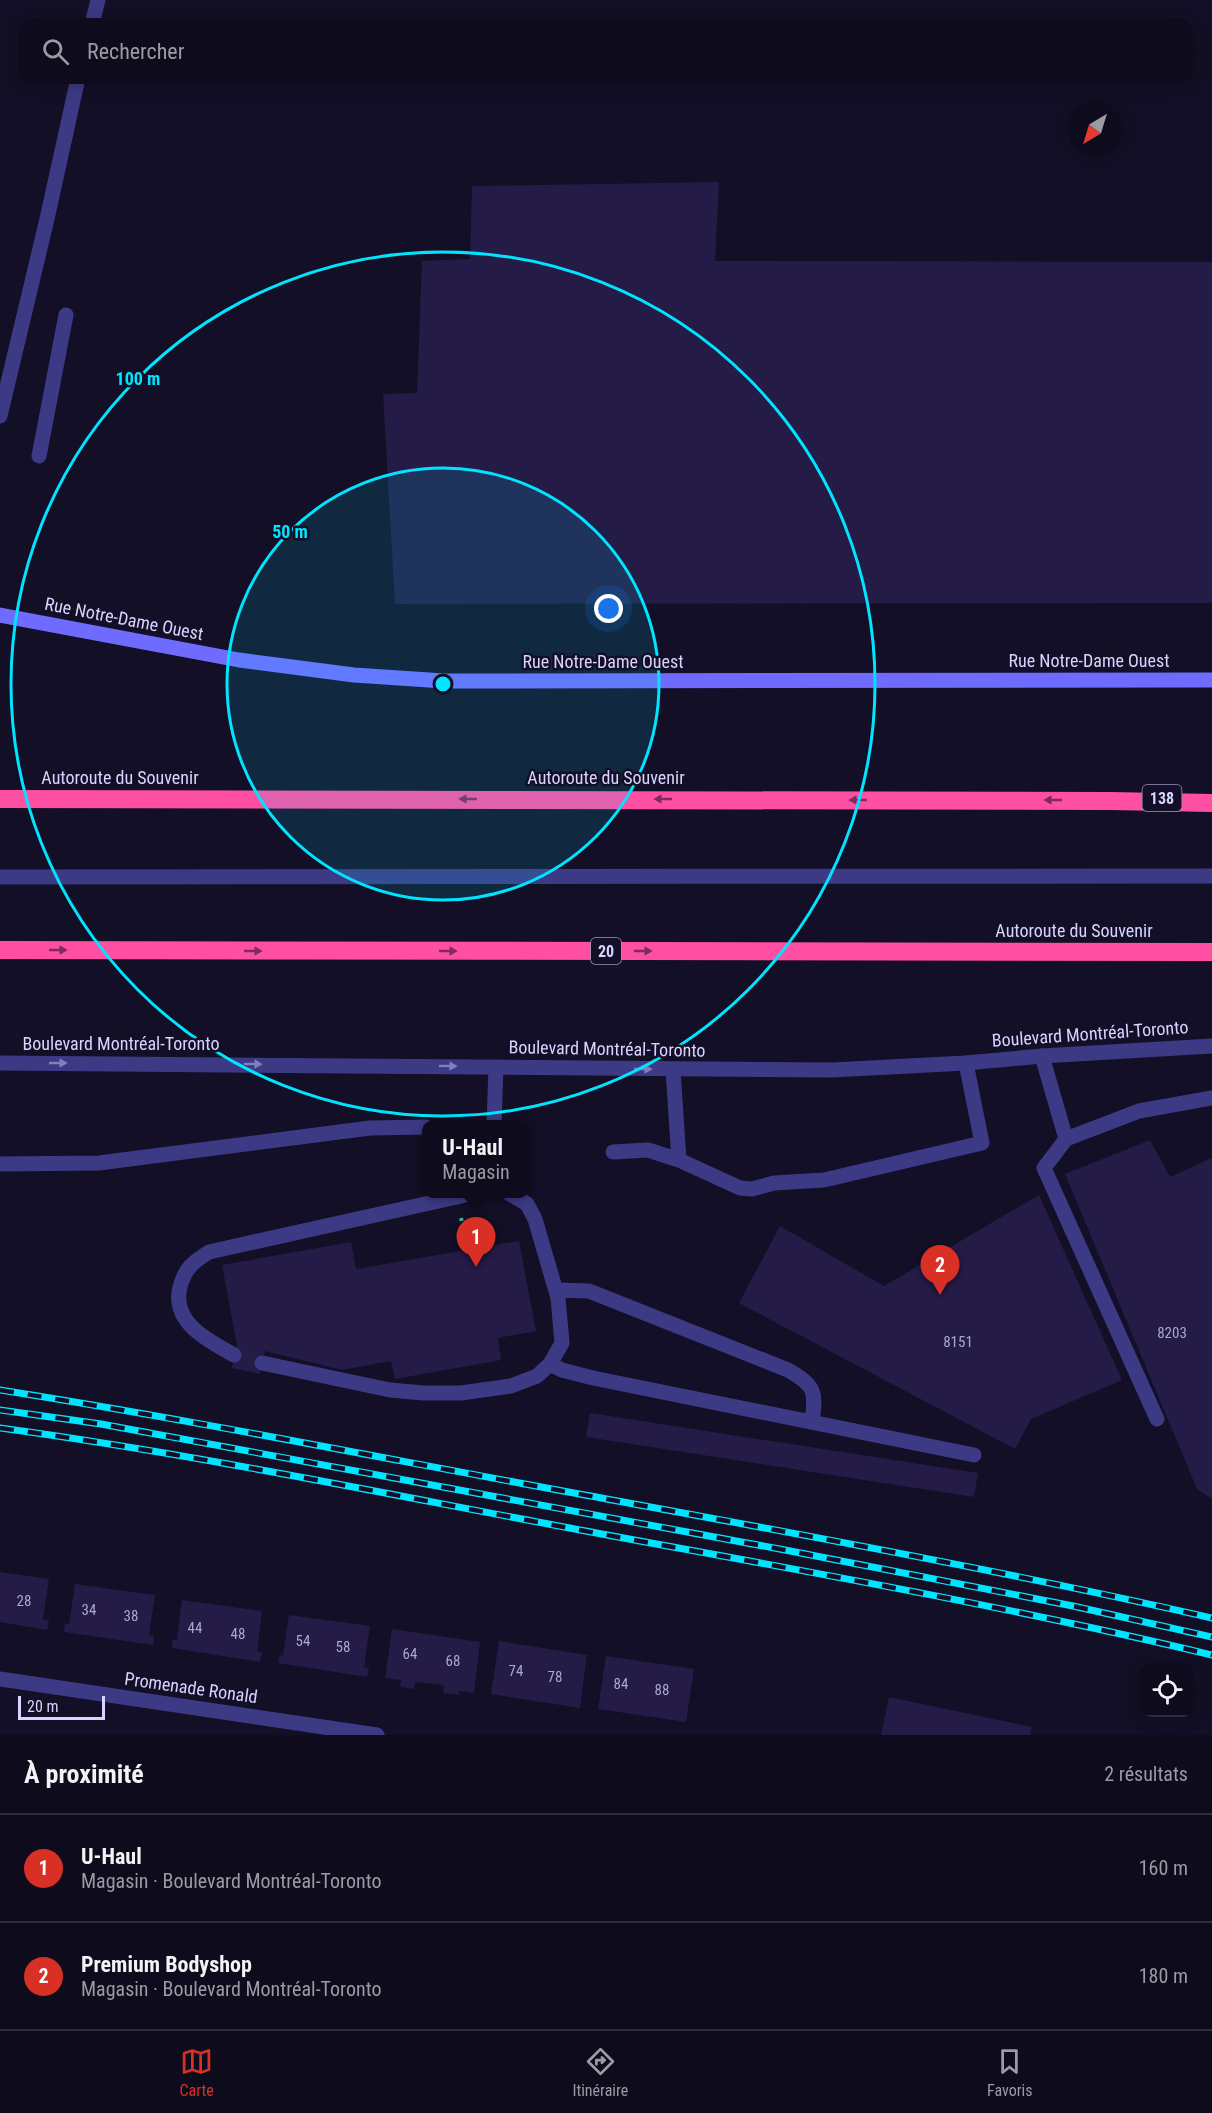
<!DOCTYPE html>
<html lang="fr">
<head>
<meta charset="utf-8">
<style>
	body { margin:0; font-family:"Roboto Condensed",sans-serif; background:#1c1929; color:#f1f3f6 }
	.controls { position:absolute; right:18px; bottom:18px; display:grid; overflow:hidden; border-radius:12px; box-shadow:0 3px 15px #0003 }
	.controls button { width:54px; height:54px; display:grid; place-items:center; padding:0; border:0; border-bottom:2px solid #2e2b3b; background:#0e0b1c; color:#f1f3f6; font:30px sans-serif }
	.compass { position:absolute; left:1068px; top:102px; width:54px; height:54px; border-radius:50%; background:#0e0b1c; box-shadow:0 3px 15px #0003; rotate:218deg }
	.scale { position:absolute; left:18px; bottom:15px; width:87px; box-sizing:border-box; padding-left:6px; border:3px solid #d9d4ff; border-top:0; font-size:16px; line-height:21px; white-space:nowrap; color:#d9d4ff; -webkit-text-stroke:4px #130f26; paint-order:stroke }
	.you { position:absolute; left:609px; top:609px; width:21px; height:21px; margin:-15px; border:4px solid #fff; border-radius:50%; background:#1a73e8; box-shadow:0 0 0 9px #1a73e833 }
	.badge { display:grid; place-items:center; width:39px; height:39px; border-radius:50%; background:#d93025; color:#fff; font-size:20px; font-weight:700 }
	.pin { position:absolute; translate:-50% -50px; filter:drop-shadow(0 2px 3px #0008) }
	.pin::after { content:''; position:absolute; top:32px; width:21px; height:18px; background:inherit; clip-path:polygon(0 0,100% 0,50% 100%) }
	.popup { position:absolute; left:422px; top:1120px; width:108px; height:78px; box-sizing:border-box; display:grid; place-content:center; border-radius:12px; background:#0e0b1c; filter:drop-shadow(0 2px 4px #0005); font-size:20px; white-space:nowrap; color:#9b9ba3 }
	.popup b { font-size:22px; color:#f1f3f6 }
	.popup::after { content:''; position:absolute; left:50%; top:100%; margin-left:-12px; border:12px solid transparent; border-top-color:#0e0b1c }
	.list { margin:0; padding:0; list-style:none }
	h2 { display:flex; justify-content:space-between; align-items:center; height:78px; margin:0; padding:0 24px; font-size:26px }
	h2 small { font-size:20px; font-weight:400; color:#9b9ba3 }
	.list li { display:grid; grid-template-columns:39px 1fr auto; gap:18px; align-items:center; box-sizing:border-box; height:108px; padding:0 24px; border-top:2px solid #2e2b3b }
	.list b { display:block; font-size:22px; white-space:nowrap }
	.list p { margin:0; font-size:20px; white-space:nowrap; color:#9b9ba3 }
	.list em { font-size:20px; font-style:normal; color:#9b9ba3 }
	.icon { flex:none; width:33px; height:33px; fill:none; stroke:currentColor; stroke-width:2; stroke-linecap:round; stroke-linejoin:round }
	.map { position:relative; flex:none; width:1212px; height:1735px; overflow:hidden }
	.search { position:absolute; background:#0e0b1c; box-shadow:0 3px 15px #0003; left:18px; right:18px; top:18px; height:66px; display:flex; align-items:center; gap:15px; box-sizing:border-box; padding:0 21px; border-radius:18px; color:#9b9ba3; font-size:22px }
	.sheet { height:294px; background:#0e0b1c }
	nav { display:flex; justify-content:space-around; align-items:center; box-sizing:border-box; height:84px; border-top:2px solid #2e2b3b; background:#0e0b1c; font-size:16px; color:#9b9ba3 }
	nav a { display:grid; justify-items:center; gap:3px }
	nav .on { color:#d93025 }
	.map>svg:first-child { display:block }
	.building { fill:#241b47 }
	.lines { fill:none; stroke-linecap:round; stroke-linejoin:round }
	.path { stroke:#2fb8b0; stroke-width:4; stroke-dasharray:3 4.5; stroke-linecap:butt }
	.lane { stroke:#3d3a85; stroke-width:15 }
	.street { stroke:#3d3a85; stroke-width:15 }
	.secondary { stroke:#6f6bff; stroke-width:15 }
	.highway { stroke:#ff4fa3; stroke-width:18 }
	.rail-casing { stroke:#00e5ff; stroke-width:7 }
	.rail { stroke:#130f26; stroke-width:4.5; stroke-dasharray:14; stroke-linecap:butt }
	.oneway { fill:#7d2c5e }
	.oneway2 { fill:#837fbc }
	.ring { fill:none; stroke:#00e5ff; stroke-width:3 }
	.labels { text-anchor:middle; stroke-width:5; stroke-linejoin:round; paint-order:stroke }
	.number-label { font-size:15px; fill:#aca6d1 }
	.shield { fill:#130f26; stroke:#9e99be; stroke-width:1.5 }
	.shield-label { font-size:16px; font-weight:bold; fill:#d9d4ff }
	.street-label { font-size:18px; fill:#d9d4ff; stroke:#130f26 }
	.centre { fill:#00e5ff; stroke:#130f26; stroke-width:3 }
	.ring-label { font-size:18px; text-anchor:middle; font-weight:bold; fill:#00e5ff; stroke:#130f26; stroke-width:5; stroke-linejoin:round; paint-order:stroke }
</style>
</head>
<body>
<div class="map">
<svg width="1212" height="1735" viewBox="0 0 1212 1735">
	<rect width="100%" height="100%" fill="#130f26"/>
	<path class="building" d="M719 182 715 261 1212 262V603L395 604 383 394 417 393 422 261 470 259 472 186Z
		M1150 1140 1170 1177 1212 1158V1499L1197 1489 1065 1174Z
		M1039 1195 1122 1380 1031 1419 1015 1449 739 1303 780 1226 884 1286Z
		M519 1241 536 1331 498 1338 501 1360 395 1379 391 1361 342 1370 265 1351 260 1374 232 1368 237 1345 222 1265 351 1242 356 1269Z
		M590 1413 978 1473 974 1497 586 1437Z
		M0 1572 49 1579 43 1619 49 1620 47 1630 0 1622Z
		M75 1584 155 1595 149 1635 154 1636 153 1645 64 1632 65 1624H69Z
		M182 1600 262 1611 257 1651 262 1652 260 1662 172 1648 173 1640H177Z
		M289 1615 370 1626 364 1667 369 1668 367 1677 278 1663 280 1655 283 1656Z
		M392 1629 480 1642 474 1693 459 1691V1695L443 1693 444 1685 415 1682 414 1689 400 1687 401 1680 385 1678Z
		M499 1641 587 1655 580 1708 491 1694Z
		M606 1656 694 1669 686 1722 598 1709Z
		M889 1697 1032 1727 1030 1735H881Z"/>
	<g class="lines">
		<path class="path" d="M461 1218 469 1249"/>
		<path class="lane" d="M39 456 66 315
			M0 877 1212 876
			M1042 1056 1066 1139 1139 1111 1212 1098
			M673 1070 679 1160 740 1188 752 1189 774 1183 824 1180 982 1143 966 1063
			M494 1124 496 1067
			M1066 1139 1044 1168 1157 1419
			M613 1152 648 1150 679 1160
			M0 1164 99 1163 370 1128 426 1127
			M556 1290 589 1291 788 1370C816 1386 816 1392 812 1422
			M234 1355C209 1341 171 1323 180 1287 185 1268 193 1262 209 1252L470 1194
			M262 1363 390 1390 424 1393H461L511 1386 537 1376 550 1364 562 1343 558 1298 535 1219 527 1204 510 1194
			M550 1364 562 1370 593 1378 974 1455"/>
		<path class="street" d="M92 24 98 0
			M0 416 47 219 78 78
			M0 1063 832 1070 966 1063 1042 1056 1212 1046
			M0 1679 377 1735"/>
		<path class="secondary" d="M0 615 239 660 354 675 444 681 1212 680"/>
		<path class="highway" d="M0 799 1111 801 1212 803
			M0 950 1212 952"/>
		<defs>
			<path id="rail" d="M0 1390C192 1420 382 1458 574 1493 787 1532 1000 1570 1212 1618
				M0 1410 101 1424 785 1550 1073 1606 1212 1637
				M0 1428C194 1454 387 1494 580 1530 791 1569 1003 1605 1212 1655"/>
		</defs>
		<use href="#rail" class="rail-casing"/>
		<use href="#rail" class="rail"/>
	</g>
	<defs><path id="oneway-solid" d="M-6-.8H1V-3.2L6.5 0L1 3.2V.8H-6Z" transform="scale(1.5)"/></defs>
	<g class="oneway">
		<use href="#oneway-solid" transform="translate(468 799) rotate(-180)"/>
		<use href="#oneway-solid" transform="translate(663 799) rotate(-180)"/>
		<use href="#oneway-solid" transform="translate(858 800) rotate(-180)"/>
		<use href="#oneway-solid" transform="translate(1053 800) rotate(-180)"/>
		<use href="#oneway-solid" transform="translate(58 950)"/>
		<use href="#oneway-solid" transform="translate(253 951)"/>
		<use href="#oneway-solid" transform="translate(448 951)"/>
		<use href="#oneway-solid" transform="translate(643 951)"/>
	</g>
	<g class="oneway2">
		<use href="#oneway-solid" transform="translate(58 1063)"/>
		<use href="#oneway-solid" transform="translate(253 1064) rotate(1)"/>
		<use href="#oneway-solid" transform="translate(448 1066) rotate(1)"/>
		<use href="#oneway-solid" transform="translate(643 1069) rotate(1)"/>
	</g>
	<circle cx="443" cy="684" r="216" fill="#00e5ff" fill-opacity=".12"/>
	<g class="ring">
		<circle cx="443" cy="684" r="216"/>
		<circle cx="443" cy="684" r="432"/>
	</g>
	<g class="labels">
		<g class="number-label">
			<text x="1172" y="1338">8203</text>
			<text x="958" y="1347">8151</text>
			<text x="24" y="1606">28</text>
			<text x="89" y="1615">34</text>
			<text x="131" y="1621">38</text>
			<text x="195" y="1633">44</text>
			<text x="238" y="1639">48</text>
			<text x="303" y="1646">54</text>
			<text x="343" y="1652">58</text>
			<text x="410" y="1659">64</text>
			<text x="453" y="1666">68</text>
			<text x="516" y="1676">74</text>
			<text x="555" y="1682">78</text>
			<text x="621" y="1689">84</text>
			<text x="662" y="1695">88</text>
		</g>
		<g class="shield">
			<rect x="1142.5" y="785" width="39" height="26" rx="4.5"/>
			<rect x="591" y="938" width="30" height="26" rx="4.5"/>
		</g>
		<g class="shield-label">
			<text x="1162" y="804">138</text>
			<text x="606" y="957">20</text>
		</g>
		<g class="street-label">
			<text transform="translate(124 619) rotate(11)" y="6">Rue Notre-Dame Ouest</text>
			<text x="1089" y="667">Rue Notre-Dame Ouest</text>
			<text x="603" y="668">Rue Notre-Dame Ouest</text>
			<text x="120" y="784">Autoroute du Souvenir</text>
			<text x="606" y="784">Autoroute du Souvenir</text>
			<text x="1074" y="937">Autoroute du Souvenir</text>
			<text transform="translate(1090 1034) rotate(-4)" y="6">Boulevard Montréal-Toronto</text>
			<text x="121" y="1050">Boulevard Montréal-Toronto</text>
			<text transform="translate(607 1049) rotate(1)" y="6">Boulevard Montréal-Toronto</text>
			<text transform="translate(191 1688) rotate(8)" y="6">Promenade Ronald</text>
		</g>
	</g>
	<circle cx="443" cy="684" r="9" class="centre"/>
	<g class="ring-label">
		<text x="138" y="385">100 m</text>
		<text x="290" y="538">50 m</text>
	</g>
</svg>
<div class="controls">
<button><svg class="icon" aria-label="locate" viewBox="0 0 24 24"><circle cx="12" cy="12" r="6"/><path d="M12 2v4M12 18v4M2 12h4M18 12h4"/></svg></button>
</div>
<svg class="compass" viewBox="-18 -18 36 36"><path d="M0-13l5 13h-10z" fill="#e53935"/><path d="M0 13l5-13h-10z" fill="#9b9ba3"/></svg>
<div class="scale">20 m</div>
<div class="you"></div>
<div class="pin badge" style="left:476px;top:1267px">1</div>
<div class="popup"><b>U-Haul</b>Magasin</div>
<div class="pin badge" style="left:940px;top:1295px">2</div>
<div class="search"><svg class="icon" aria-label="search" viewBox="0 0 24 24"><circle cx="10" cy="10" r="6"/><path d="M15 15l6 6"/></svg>Rechercher</div>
</div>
<section class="sheet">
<h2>À proximité<small>2 résultats</small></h2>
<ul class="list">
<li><span class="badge">1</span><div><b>U-Haul</b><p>Magasin · Boulevard Montréal-Toronto</p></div><em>160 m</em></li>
<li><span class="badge">2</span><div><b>Premium Bodyshop</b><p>Magasin · Boulevard Montréal-Toronto</p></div><em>180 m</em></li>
</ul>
</section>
<nav>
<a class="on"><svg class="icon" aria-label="map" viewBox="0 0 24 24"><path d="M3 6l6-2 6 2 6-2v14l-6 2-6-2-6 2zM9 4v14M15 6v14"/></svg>Carte</a>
<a><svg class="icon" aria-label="directions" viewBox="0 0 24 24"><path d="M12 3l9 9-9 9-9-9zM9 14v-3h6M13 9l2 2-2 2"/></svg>Itinéraire</a>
<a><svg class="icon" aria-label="saved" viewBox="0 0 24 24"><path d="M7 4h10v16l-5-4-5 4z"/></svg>Favoris</a>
</nav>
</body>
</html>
